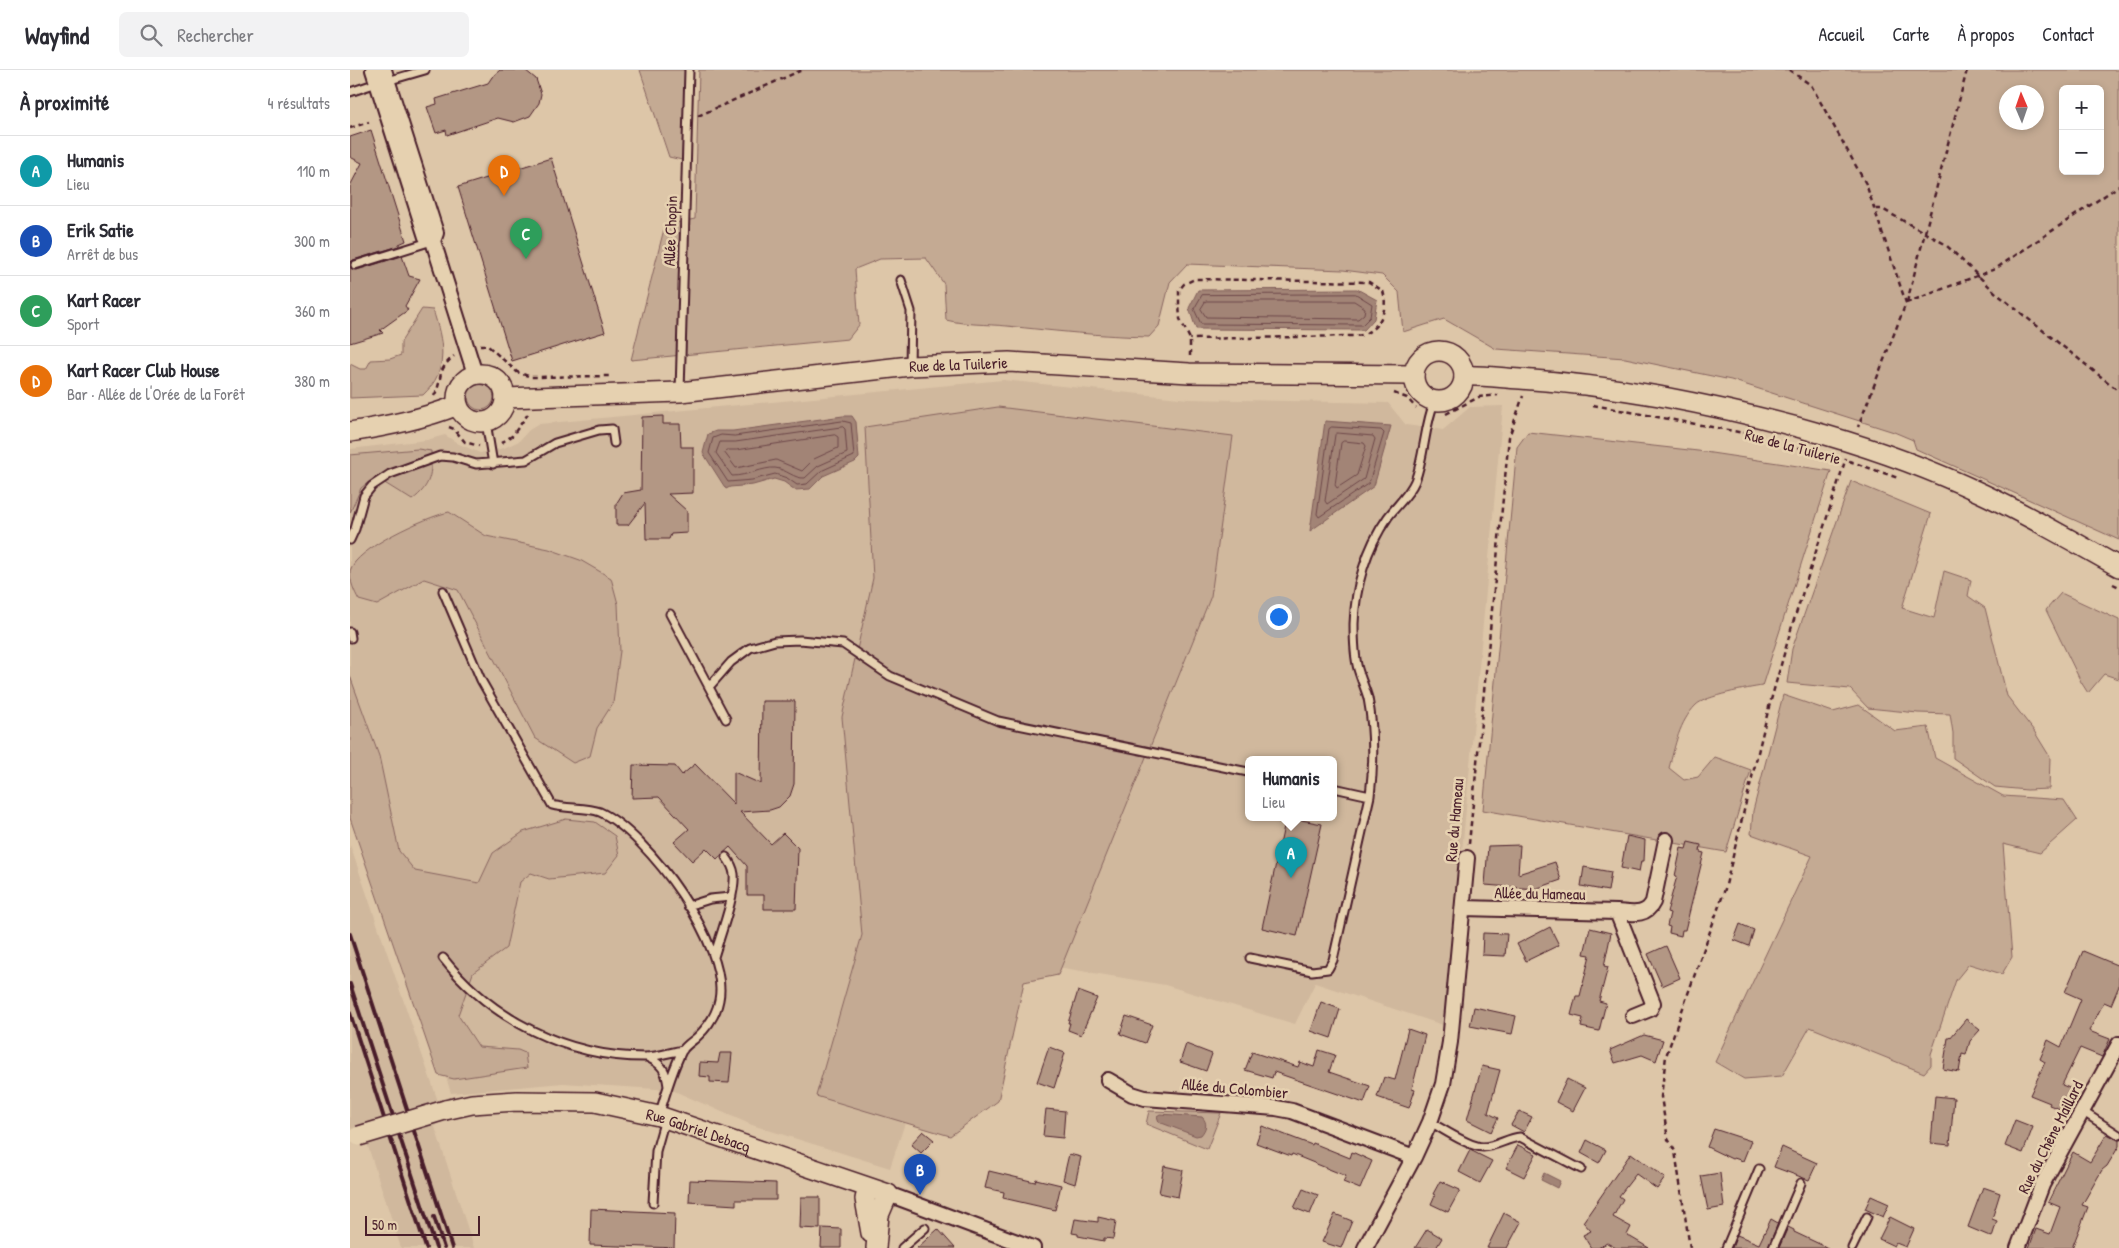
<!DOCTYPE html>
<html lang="fr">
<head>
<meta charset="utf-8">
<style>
	body { margin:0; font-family:"Patrick Hand",sans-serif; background:#f2f2f3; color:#2b2b33 }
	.controls { position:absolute; right:15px; top:15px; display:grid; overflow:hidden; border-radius:8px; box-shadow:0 2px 8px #0003 }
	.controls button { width:45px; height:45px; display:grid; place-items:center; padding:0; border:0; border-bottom:1px solid #e1e1e2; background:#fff; color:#2b2b33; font:25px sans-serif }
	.compass { position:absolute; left:1649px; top:15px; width:45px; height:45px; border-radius:50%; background:#fff; box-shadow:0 2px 8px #0003; rotate:358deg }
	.scale { position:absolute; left:15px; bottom:12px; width:115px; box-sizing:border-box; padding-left:5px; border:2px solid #4a1f2b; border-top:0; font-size:14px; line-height:18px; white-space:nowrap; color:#4a1f2b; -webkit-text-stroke:4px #e6d1b0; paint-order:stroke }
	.you { position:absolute; left:928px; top:546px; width:18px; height:18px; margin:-12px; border:4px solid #fff; border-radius:50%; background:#1a73e8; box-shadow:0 0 0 8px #1a73e833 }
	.badge { display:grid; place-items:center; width:32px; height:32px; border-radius:50%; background:#ea580c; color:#fff; font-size:16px; font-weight:700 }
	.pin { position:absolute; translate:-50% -41px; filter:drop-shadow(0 1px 2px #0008) }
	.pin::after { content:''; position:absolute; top:26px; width:18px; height:15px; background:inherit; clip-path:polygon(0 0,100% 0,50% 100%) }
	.popup { position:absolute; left:895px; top:686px; width:92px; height:65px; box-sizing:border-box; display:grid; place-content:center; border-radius:8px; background:#fff; filter:drop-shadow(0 1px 4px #0005); font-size:16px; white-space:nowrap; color:#7c7c81 }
	.popup b { font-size:19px; color:#2b2b33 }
	.popup::after { content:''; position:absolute; left:50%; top:100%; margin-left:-10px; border:10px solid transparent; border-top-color:#fff }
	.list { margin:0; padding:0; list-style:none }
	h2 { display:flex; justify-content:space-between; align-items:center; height:65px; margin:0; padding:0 20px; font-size:21px }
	h2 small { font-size:16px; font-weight:400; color:#7c7c81 }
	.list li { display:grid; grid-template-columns:32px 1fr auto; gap:15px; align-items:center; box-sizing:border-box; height:70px; padding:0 20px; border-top:1px solid #e1e1e2 }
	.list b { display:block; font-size:19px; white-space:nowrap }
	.list p { margin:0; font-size:16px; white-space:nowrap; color:#7c7c81 }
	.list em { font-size:16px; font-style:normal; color:#7c7c81 }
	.icon { flex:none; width:28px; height:28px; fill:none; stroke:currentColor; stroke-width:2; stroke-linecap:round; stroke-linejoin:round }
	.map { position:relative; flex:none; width:1769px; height:1178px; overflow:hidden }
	header { display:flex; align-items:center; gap:30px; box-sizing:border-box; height:70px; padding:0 25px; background:#fff; border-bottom:1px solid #e1e1e2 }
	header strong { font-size:24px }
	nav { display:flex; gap:28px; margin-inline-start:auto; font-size:18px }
	.search { width:350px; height:45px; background:#f2f2f3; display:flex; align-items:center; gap:12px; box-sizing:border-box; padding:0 18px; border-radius:8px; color:#7c7c81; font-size:19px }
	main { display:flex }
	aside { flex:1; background:#fff }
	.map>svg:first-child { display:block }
	.built { fill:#d0b89d; fill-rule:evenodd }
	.green { fill:#c4aa93; stroke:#87645f; fill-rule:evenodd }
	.water { fill:#a28476; stroke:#7f5c58 }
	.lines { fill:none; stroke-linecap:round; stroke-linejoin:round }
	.shore { stroke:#6d4749; stroke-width:1 }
	.building { fill:#b39784; stroke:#4a1f2b }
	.lane-casing { stroke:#4a1f2b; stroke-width:11 }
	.street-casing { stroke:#4a1f2b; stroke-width:18 }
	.secondary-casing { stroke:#4a1f2b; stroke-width:22 }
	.path { stroke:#4a1f2b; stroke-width:2.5; stroke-dasharray:5 4; stroke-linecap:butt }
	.lane { stroke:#e6d1b0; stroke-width:7 }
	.street { stroke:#e6d1b0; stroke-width:14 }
	.secondary { stroke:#e6d1b0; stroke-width:19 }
	.rail { stroke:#4a1f2b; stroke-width:4 }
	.secondary-bridge-casing { stroke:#4a1f2b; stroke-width:22; stroke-linecap:butt }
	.secondary-bridge { stroke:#e6d1b0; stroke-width:19 }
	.labels { text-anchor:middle; stroke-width:5; stroke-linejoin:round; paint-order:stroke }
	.street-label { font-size:16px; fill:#4a1f2b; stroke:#e6d1b0 }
</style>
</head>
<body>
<header>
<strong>Wayfind</strong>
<div class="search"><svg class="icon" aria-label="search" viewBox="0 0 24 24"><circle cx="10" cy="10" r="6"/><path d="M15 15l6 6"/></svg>Rechercher</div>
<nav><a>Accueil</a><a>Carte</a><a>À propos</a><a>Contact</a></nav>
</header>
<main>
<aside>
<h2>À proximité<small>4 résultats</small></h2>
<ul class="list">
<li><span class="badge" style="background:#0f9aa8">A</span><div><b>Humanis</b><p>Lieu</p></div><em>110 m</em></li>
<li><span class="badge" style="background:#1a4fb4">B</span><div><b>Erik Satie</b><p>Arrêt de bus</p></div><em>300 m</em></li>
<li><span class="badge" style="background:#2e9e5b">C</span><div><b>Kart Racer</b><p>Sport</p></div><em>360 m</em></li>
<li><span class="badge" style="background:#e8710a">D</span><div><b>Kart Racer Club House</b><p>Bar · Allée de l'Orée de la Forêt</p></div><em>380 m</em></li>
</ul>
</aside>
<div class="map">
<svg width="1769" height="1178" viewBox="0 0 1769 1178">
	<rect width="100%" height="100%" fill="#ddc6a8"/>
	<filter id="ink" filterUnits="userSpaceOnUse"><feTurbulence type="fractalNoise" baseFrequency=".02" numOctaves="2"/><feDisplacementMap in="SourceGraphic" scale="10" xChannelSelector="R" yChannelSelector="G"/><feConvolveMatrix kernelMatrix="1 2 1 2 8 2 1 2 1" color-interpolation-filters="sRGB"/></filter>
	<g filter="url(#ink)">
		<path class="built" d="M653 310 839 329 1038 333 1056 355 1093 360 1120 337 1153 336 1096 956 965 913 945 954 815 915 612 881 540 1098 402 1055 322 1020 213 1013 101 1023 0 707V379L77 370 95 365 109 374 130 383 154 378 169 371 179 360 189 354ZM898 689H984V747H898Z
			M0 775 90 1037 99 1038 85 1057 124 1178H51L13 1061 0 1058Z"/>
		<path class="green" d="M290 0H335L332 90 319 87Z
			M349 0H1769V470L1566 379 1563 370 1544 362 1381 310 1275 288 1146 279 1094 249 1053 262 1049 222 1032 205 993 200 837 194 820 212 809 256 799 267C751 266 704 261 657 256 636 254 616 255 596 250L594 214 576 188 530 189 505 199 509 255 498 269 281 290 315 155 345 149ZM1713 19H1750V101H1713ZM1656 22H1686V52H1656Z
			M72 239 83 240C93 271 100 300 73 325L0 328V294L10 299H16L21 290 40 289 51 285V272Z
			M118 327a13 13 0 1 1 26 0a13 13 0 1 1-26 0Z
			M648 337 883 366 861 526 708 905 674 912 648 1031 600 1066 466 1026 512 865 492 647 523 508 515 357Z
			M1178 362 1348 381 1481 401 1412 616C1399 618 1355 626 1346 635 1329 652 1325 676 1319 698L1334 710 1348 707 1365 687 1401 700 1376 782 1133 740 1167 377Z
			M68 379 81 381C82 403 81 416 62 430L25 407 11 418 0 443V385Z
			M1501 411 1581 444 1552 538 1584 548 1594 501 1621 510 1618 526 1635 538 1657 626 1684 661 1700 687 1699 719 1677 720 1645 717 1603 688V663L1600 644 1568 643 1518 638 1500 619 1437 613 1442 579Z
			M99 442 136 466 199 479 230 490 261 508 268 534 270 581 263 633 247 658 240 686 223 693 185 668 108 520 74 509 27 535 9 530C4 521 0 512 0 501 6 478 76 447 99 442Z
			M1711 523 1769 550V609L1754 604 1738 623 1731 612 1696 540Z
			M0 606 29 686 49 781 65 801 129 813 143 783 173 762 216 749 245 752 265 766 269 785 255 803 199 809 181 803 170 812 156 878 123 903 108 945 129 977 168 980 175 983 177 998 104 1009 88 1005 0 748Z
			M1433 625 1483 642 1509 635 1545 661 1578 657 1585 688 1653 726 1714 730 1727 750 1690 783 1653 774 1662 887 1652 904 1619 894 1606 910 1581 984V995L1574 1003 1460 957 1432 1006 1394 1009 1365 992 1462 786 1401 764 1403 741Z
			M799 1041 871 1043 857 1079 796 1054Z"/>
		<path class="water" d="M1007 219 1027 230 1024 249 1014 260 846 259 839 238 848 220Z
			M493 346H502L506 352 509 388 505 392 473 406 460 419 445 420 434 412 424 409 403 415 380 417 376 419 353 383 358 364 366 361H383Z
			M975 351 1041 356 1024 416 960 461Z
			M810 1044 852 1047C858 1053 856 1059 851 1065L846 1066 809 1052 807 1046Z
			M1194 1103 1210 1111 1207 1118 1191 1110Z"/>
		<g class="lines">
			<path class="shore" d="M1006 224 1022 234 1020 247 1012 255 851 254 844 239 852 225Z
				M856 231H1004L1015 238 1014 244 1008 249 856 247 851 239Z
				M493 351 501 353 504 386 471 401 457 414 447 415 437 408 425 404 402 410 378 412 359 383 363 368 371 365 384 366Z
				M493 357 495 359 497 383 468 396 455 408C444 409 436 399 425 398 414 397 397 406 382 406L366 383 370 372H385Z
				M982 357 1031 360 1034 363 1019 413 969 447 967 444 979 359Z
				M987 363 1023 366 1025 369 1014 409 977 434 975 431 985 365Z
				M485 365 488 367V378L464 389 452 401 426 390 386 398 374 382 377 380H386Z
				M994 371 1014 373 1016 376 1007 405 987 418 985 415 991 373Z"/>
		</g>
		<path class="building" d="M150 0H175L186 9 191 24 189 33 180 46 164 52 148 48 97 65 96 60 86 63 77 37 87 34 86 29 138 13 142 7Z
			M21 60 56 171 49 174V176L3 190 0 193V116L12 93 0 87V67Z
			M201 88 255 262 162 291 108 117Z
			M52 186 59 206 70 209 55 236 58 240 30 260 33 263 0 273V197L7 200Z
			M313 346V354H330L331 377H343V423L318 424 337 441V463L321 464 319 469H296L295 433 278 455H266V434L273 423 291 420 292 347Z
			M412 631H445L444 714 440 726 429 737 420 740 390 742 421 774 433 763 448 778 446 839H414V825H397V796L380 777 367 789 356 778 342 791 324 772 339 759 309 727 282 728 283 695 325 696 332 705 345 694 384 734V702L411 714Z
			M936 747 972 754 947 866 912 858Z
			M1277 766 1295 770 1294 791H1291L1289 802 1271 798Z
			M1338 772 1351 775 1350 782 1354 783 1335 860H1332L1331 866 1319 863 1320 857 1317 856 1320 843 1317 842 1327 806H1325L1331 778 1336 779Z
			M1170 775 1168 804 1205 792 1211 810 1185 819 1135 815 1138 776Z
			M1234 797 1261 802 1258 821 1231 816Z
			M1390 854 1404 860 1399 876 1384 870Z
			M1200 857 1209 875 1176 891 1167 874Z
			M1240 858 1261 863 1254 896 1258 897 1249 931 1256 933 1249 961 1231 957 1233 948 1221 945 1226 926H1230L1240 885 1234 884Z
			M1133 863 1157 864 1155 886 1132 885Z
			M1316 876 1330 908 1312 916 1298 884Z
			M1733 881 1769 896V916L1761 935 1754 932 1739 961 1760 969 1752 987 1730 978 1712 1015 1722 1019 1719 1025 1729 1029 1721 1043 1699 1035 1700 1033 1680 1025 1695 992 1690 989 1698 970 1711 977 1731 929 1715 922Z
			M728 921 747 928 731 965 718 960 720 953H718Z
			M971 932 990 939 981 968 961 961Z
			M1124 937 1166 946 1162 964 1120 956Z
			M776 946 802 955 795 973 770 964Z
			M1616 949 1630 960 1620 971 1616 985 1612 984 1609 1002 1593 999 1598 968H1600Z
			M1058 959 1075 965 1062 1019 1065 1020 1059 1038 1027 1027 1034 1007 1045 1010Z
			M1294 965 1313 970 1306 991 1292 985 1265 993 1260 980Z
			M836 974 862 984 856 1001 830 992Z
			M699 977 715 983 704 1018 687 1012Z
			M969 980 985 985 979 1002 1020 1016 1014 1033 924 1002 922 1008 895 1000 902 982 948 997 950 992 964 997Z
			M370 983H382L379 1013 360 1012V1007L349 1006 350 992 368 993Z
			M1132 996 1150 1000 1138 1043 1148 1048 1141 1062 1117 1050Z
			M1217 1009 1235 1018 1223 1041 1206 1032Z
			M1585 1026 1604 1028 1600 1075 1581 1073Z
			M696 1039 715 1041 713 1068 693 1066Z
			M1169 1041 1182 1047 1174 1062 1161 1055Z
			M1665 1050 1683 1057 1673 1083 1655 1076Z
			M912 1056 962 1075 963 1073 1000 1088 1002 1082 1022 1091 1010 1119 993 1112 996 1106 942 1084 941 1086 906 1073Z
			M1364 1059 1401 1071 1393 1091 1384 1088 1382 1089 1357 1077Z
			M573 1061 584 1070 571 1083 561 1074Z
			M1757 1064 1769 1070V1076L1757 1096 1752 1100 1732 1135 1738 1137 1722 1178H1679L1686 1159 1700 1164 1710 1137 1698 1132 1723 1082 1740 1092Z
			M1237 1070 1256 1080 1249 1093 1231 1083Z
			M1168 1075 1186 1084 1174 1107 1156 1098Z
			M1432 1077 1467 1093 1459 1110 1424 1097Z
			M1120 1080 1142 1091 1130 1113 1109 1102Z
			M1281 1083 1315 1108 1307 1119 1286 1104 1269 1126 1273 1129 1263 1147 1281 1157 1277 1165 1299 1178H1266L1257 1173 1248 1178H1241L1233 1165 1241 1161 1233 1152Z
			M719 1084 731 1087 725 1114 713 1110Z
			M814 1096 833 1100 828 1127 809 1123Z
			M639 1101 685 1112 686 1109 711 1115 705 1140 653 1128 654 1122 635 1118Z
			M1370 1103 1374 1137 1358 1140 1351 1106Z
			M340 1110 426 1113V1130H386V1135L339 1132Z
			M1090 1111 1110 1120 1098 1142 1081 1134 1085 1125 1083 1124Z
			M1633 1117 1650 1123 1642 1149 1647 1151 1642 1167 1618 1157Z
			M953 1119 968 1125 960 1144 944 1138Z
			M1521 1126 1539 1134 1533 1147 1515 1139Z
			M451 1127H470V1159L450 1158Z
			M241 1139 325 1143 324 1178 240 1175Z
			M1154 1143 1171 1152 1157 1178H1137Z
			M985 1144 1002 1151 991 1178 972 1172Z
			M748 1147 766 1151 763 1169 754 1168V1171L728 1166V1164L722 1163 725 1149 748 1152Z
			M1540 1147 1564 1159 1556 1177 1546 1173 1544 1176 1529 1169Z
			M1421 1149 1428 1153 1418 1178H1382L1387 1165 1409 1174Z
			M1438 1157 1444 1160V1162L1478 1178H1429Z
			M472 1158 491 1159V1178H471Z
			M588 1159 605 1178H567Z
			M1077 1159 1092 1168 1086 1178H1065Z"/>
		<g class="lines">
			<defs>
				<path id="lane" d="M37 11 75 0
					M0 22 27 13
					M5 195 82 171
					M551 210 561 241 560 296
					M330 322 339 0
					M136 352 143 394
					M0 470 5 459 14 426 22 416 40 404 90 386 103 387 126 394 176 390 205 373 249 360 262 359 264 373
					M93 521 131 610 202 735C216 739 237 737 250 742 298 764 380 877 369 930 366 946 357 958 346 968 341 972 335 976 332 981 322 1001 315 1025 309 1046
					M320 544 376 649
					M0 562 1 568
					M360 616 381 592 400 578 425 571 450 570 493 574 540 606 648 651 898 702
					M984 718 1020 726
					M338 836 360 829 381 827
					M364 887C370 866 386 824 384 804 383 797 380 792 376 787
					M93 888C142 950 216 987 295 987 307 987 321 982 333 980
					M900 888 962 901 978 899 983 890 1020 726C1024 693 1024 660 1018 628 1015 618 1011 609 1008 599 1004 585 1004 569 1004 554 1005 517 1016 478 1038 447 1047 435 1059 425 1065 411 1075 385 1074 356 1085 330
					M297 987C312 994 316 1000 318 1016
					M1732 1041 1769 1065
					M1080 1052C1093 1059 1119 1077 1133 1077 1145 1077 1158 1068 1170 1067L1231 1099
					M303 1133 306 1081 315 1049
					M552 1178 575 1158
					M1376 1178 1409 1099
					M1423 1178 1451 1113
					M1502 1178 1517 1147"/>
				<path id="street" d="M23 0 76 167 83 171
					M34 0 86 163 83 171 125 304
					M1113 838 1267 842 1303 933 1300 939 1283 946
					M1267 842C1281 843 1296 847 1303 832L1316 770
					M758 1010 782 1024 795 1028 926 1038 942 1041 1064 1087
					M538 1124 683 1178
					M1015 1178 1064 1087 1080 1052 1093 1014 1100 972 1117 788
					M1668 1178 1692 1115 1769 974"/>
				<g id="secondary">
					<circle cx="1089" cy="306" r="25"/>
					<circle cx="131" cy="328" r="24"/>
					<path d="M1114 306C1132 305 1151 308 1170 309 1217 312 1263 318 1309 326 1420 347 1530 375 1633 424 1680 446 1724 472 1769 497"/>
					<path id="s1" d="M155 328 330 322 560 296 659 292 839 303 1064 305"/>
					<path d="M0 362C37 356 73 349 108 335"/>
					<path id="s2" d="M95 1040 122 1034 167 1031 245 1032 309 1046 538 1124 529 1145 526 1178"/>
					<path d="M518 1118 515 1129 521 1163"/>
				</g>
			</defs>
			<use href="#lane" class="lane-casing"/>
			<use href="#street" class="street-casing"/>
			<use href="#secondary" class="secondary-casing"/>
			<path class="path" d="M1439 0 1461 15 1516 114 1556 233 1508 357
				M348 46 452 0
				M0 58 19 52
				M1526 139H1532L1595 174 1647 224 1769 321
				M1557 232 1617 0
				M1556 233 1645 199 1769 116
				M130 275H137L167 302 181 307 260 306
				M840 286V269L830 249 829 234V220L834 214 845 209 1019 212 1033 221C1038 237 1032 255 1016 263 1012 266 1004 266 1000 266L840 269
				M1044 323 1057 328 1066 338
				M84 326C94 308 85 302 104 286
				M1243 335 1394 363
				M1096 344 1129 327 1148 325
				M99 357 104 359 115 372 129 376
				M151 373 162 366 178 344
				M1448 377 1488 388
				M1499 391 1548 408
				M1763 514 1769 517
				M1119 774 1159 367 1173 326
				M1340 1178 1325 1081 1318 1069 1311 1027 1316 986 1375 819 1419 637 1442 556 1496 388"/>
			<use href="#lane" class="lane"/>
			<use href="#street" class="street"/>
			<use href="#secondary" class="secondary"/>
			<path class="rail" d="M0 864 102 1178
				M0 914 86 1178
				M0 943 76 1178
				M84 1147 94 1178"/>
			<defs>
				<path id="secondary-bridge" d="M9 1066 95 1040"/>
			</defs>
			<use href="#secondary-bridge" class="secondary-bridge-casing"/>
			<use href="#secondary-bridge" class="secondary-bridge"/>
		</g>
	</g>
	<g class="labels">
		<g class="street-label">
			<text transform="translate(320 161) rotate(-88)" y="6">Allée Chopin</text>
			<text dy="6" stroke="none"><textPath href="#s1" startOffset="455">Rue de la Tuilerie</textPath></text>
			<text transform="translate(1443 376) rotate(15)" y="6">Rue de la Tuilerie</text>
			<text transform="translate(1104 750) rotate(-85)" y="6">Rue du Hameau</text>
			<text transform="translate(1190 823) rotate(1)" y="6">Allée du Hameau</text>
			<text transform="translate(885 1018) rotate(5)" y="6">Allée du Colombier</text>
			<text dy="6" stroke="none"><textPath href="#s2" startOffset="258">Rue Gabriel Debacq</textPath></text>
			<text transform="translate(1700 1067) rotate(-63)" y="6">Rue du Chêne Maillard</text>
		</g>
	</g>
</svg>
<div class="controls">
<button>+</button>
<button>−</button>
</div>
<svg class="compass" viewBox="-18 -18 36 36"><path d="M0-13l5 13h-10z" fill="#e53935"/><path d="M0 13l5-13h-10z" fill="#7c7c81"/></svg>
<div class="scale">50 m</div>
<div class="you"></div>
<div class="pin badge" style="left:941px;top:808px;background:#0f9aa8">A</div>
<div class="popup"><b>Humanis</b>Lieu</div>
<div class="pin badge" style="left:570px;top:1125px;background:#1a4fb4">B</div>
<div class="pin badge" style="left:176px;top:189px;background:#2e9e5b">C</div>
<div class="pin badge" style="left:154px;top:126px;background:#e8710a">D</div>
</div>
</main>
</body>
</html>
